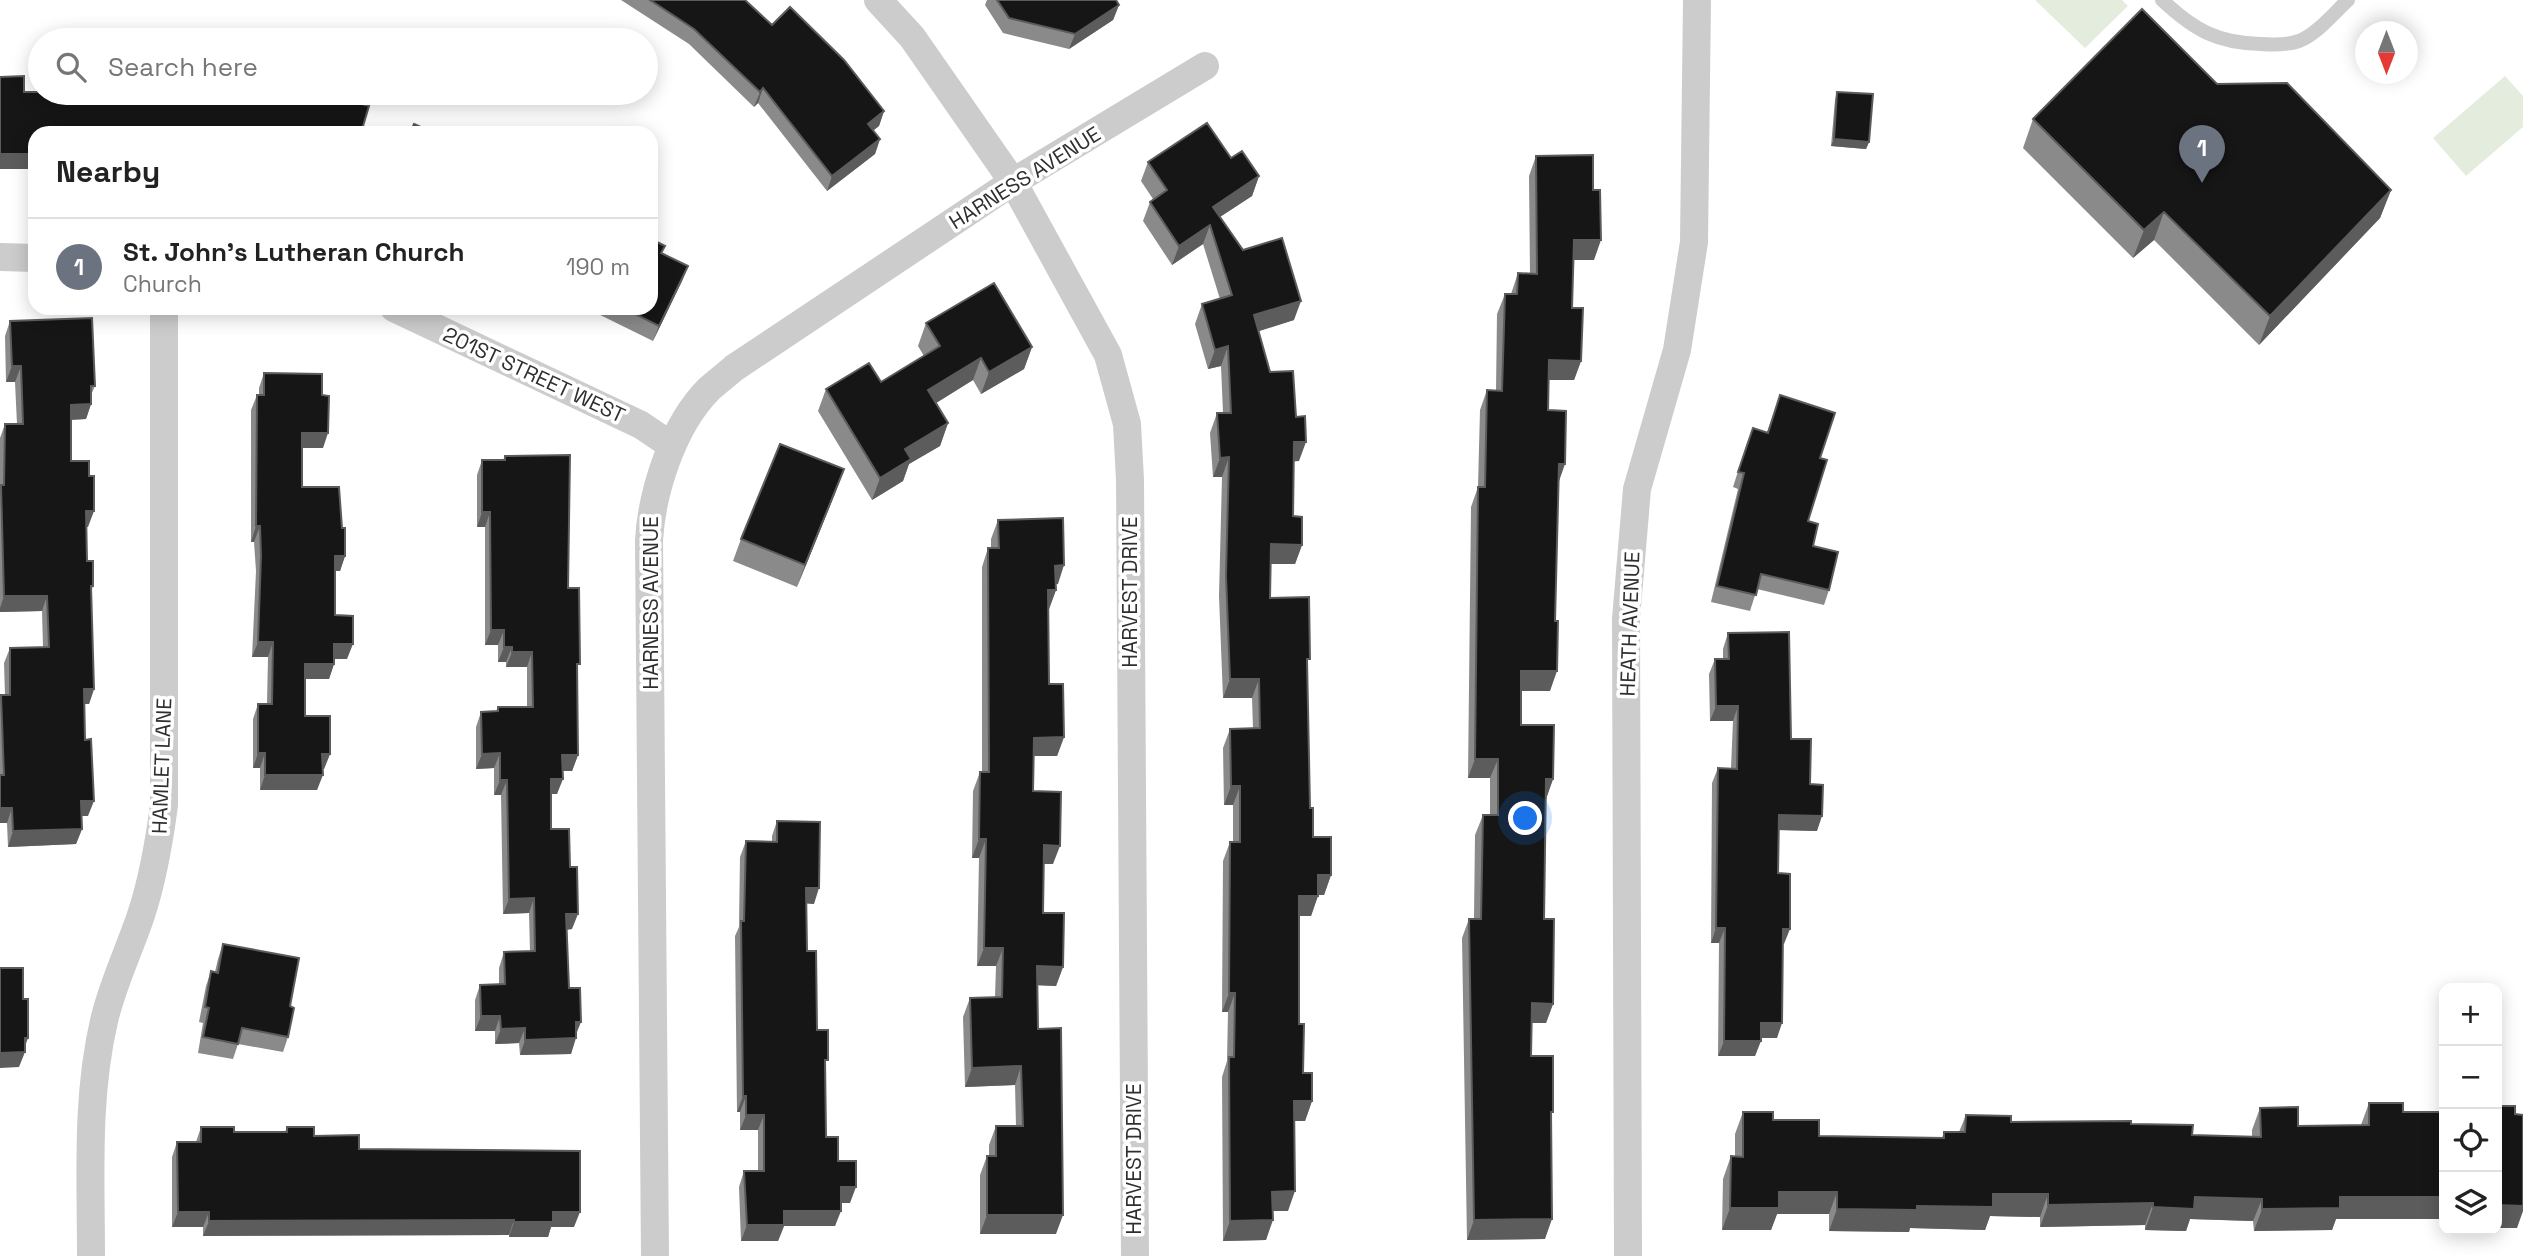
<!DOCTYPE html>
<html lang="en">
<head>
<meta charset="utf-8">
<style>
	body { margin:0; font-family:"Space Grotesk",sans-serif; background:#f2f2f2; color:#222 }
	.controls { position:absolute; right:21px; bottom:21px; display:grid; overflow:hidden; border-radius:14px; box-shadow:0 4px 18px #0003 }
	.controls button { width:63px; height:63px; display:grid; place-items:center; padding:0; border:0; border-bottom:2px solid #e0e0e0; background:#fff; color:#222; font:35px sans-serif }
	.compass { position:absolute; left:2355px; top:21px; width:63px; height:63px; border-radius:50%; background:#fff; box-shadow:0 4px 18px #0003; rotate:180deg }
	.you { position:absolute; left:1526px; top:819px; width:24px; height:24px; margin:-18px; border:5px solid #fff; border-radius:50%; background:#1a73e8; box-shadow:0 0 0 10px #1a73e833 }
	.badge { display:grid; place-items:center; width:46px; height:46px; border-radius:50%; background:#b45309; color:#fff; font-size:23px; font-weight:700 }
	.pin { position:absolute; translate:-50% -58px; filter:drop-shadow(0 2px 4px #0008) }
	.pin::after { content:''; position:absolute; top:37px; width:24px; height:21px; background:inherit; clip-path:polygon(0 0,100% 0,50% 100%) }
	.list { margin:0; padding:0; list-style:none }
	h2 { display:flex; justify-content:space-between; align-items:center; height:91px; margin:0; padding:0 28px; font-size:30px }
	h2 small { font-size:23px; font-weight:400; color:#767676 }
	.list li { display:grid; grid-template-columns:46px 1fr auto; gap:21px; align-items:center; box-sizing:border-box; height:98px; padding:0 28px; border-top:2px solid #e0e0e0 }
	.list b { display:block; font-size:26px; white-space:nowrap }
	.list p { margin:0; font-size:23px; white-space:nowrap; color:#767676 }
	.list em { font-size:23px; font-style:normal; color:#767676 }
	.icon { flex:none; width:38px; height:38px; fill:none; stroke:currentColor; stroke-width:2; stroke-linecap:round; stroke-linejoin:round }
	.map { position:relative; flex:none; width:2523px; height:1256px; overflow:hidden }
	.search { position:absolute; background:#fff; box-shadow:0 4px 18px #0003; left:28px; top:28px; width:630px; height:77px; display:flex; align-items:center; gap:18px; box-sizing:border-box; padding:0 24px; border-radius:38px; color:#767676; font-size:26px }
	.panel { position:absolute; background:#fff; box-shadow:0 4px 18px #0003; left:28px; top:126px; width:630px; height:189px; border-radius:21px }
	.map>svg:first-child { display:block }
	.green { fill:#e4eddd }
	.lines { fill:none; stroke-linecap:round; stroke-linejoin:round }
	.lane { stroke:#ccc; stroke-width:14 }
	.street { stroke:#ccc; stroke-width:28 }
	.wall { fill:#8a8a8a }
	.shaded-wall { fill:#5c5c5c }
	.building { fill:#161616; stroke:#5c5c5c; stroke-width:2 }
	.labels { text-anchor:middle; stroke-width:7; stroke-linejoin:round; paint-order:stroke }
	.street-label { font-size:21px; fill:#2f2f2f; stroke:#fff }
</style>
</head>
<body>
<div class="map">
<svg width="2523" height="1256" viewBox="0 0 2523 1256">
	<rect width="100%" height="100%" fill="#fff"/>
	<path class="green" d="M2035 0H2122L2128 6 2085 48Z
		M2505 76 2523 96V127L2466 176 2433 138Z"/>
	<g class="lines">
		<path class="lane" d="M2162 0C2194 30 2217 43 2261 44 2274 45 2287 45 2299 41 2317 34 2334 13 2348 0"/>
		<path class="street" d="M878 0 912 37 1013 182 1108 355 1127 424 1130 480 1135 1256
			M0 257 35 258
			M394 308 641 425 672 446
			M91 1256C91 1178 86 1098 104 1021 112 985 129 951 141 915 153 879 159 843 164 805V308
			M655 1256 649 540C652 491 673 425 709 389 717 382 726 375 734 368L1013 182 1205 66
			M1628 1256 1626 619 1637 489 1677 350 1694 242 1697 0"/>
	</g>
	<path class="wall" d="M621 0H745L772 25 884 111 879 126 873 130 880 139 875 154 827 191 758 103 754 107 689 44Z
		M987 0H1116L1119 5 1113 20 1069 49 1003 33 985 5Z
		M2217 84 2391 190 2380 218 2259 345 2154 240 2133 258 2023 148 2033 119Z
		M1837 92 1869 142 1866 149 1831 146 1835 100Z
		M1536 156 1594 260H1573L1572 308 1581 361 1574 380H1548V410L1559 482 1550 691H1521V725L1553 779 1546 799 1544 919 1553 1004 1546 1023H1532L1531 1056 1551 1117 1545 1239 1467 1240 1462 938 1469 919H1474L1475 835 1483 815H1490V778H1468L1471 507 1478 487 1480 410 1487 390 1496 391 1497 314 1505 294H1511L1518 273H1530L1529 176Z
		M1231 158 1259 176 1252 196 1220 217 1294 320 1258 331 1299 461H1294L1293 516 1302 545 1295 564H1270V598L1307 666 1310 808 1313 837 1331 875 1324 895H1318L1311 916H1299V1024L1303 1073 1312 1101 1305 1121H1294L1288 1211H1273L1266 1240 1223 1241 1222 1077 1227 1061 1228 1012H1222L1223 861 1230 842H1233V805H1224L1223 748 1230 729H1253L1252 698H1223L1219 596 1222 477H1213L1210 433 1217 413H1223L1221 366 1208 369 1195 324 1202 304 1220 299 1203 244 1172 265 1143 221 1150 202 1153 199 1141 181 1148 162Z
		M662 253 688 266 682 281 653 341 586 308H651Z
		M10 321 95 386 91 395V404L86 419 71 420V461L88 527H87V561L93 586 91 592 94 689 89 704H84L88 816H82V829L76 844 8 847 7 823H0V697L1 695H5L4 663 10 648 43 647 42 611 0 612V438L5 424H17L15 382H6L5 336Z
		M926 323 1032 347 1024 369 981 394 973 380 936 403 948 423 940 446 909 464 903 481 872 500 818 411 826 389 881 382 924 356 918 346Z
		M264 373 323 448H302V487L342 528 345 556 340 571H335V615L347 659H334V664L329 679H305V716L330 754 324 769H323L317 790H260V768H253V719L258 704H267L268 657H252L256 571 254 542H251V410L257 395H259V388Z
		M1780 395 1820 458 1808 521 1813 546 1829 590 1824 605 1757 589 1750 611 1711 602 1738 489 1733 487 1747 443 1753 428 1767 432Z
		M505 456 568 588 577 673 578 755 572 771H562L557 794H551V829L570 867 572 929 567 930 569 988 576 1034 571 1054 520 1055 519 1043 495 1044V1031H475V1000L480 985 499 984V968L504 952 530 951 529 913 503 914 501 795H494V768L476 769V727L481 712 496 711 498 707H527V667H506V662H498V645H485V527H477V475L482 460H503Z
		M836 491 797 587 733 561 741 539Z
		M998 520 1058 584H1056V590L1049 609H1048L1049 684 1064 737 1057 756H1034L1033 791 1053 864H1044L1043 913 1063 967 1056 986 1037 985 1038 1029 1056 1234H980V1175L987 1156H989V1145L996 1126H1016L1015 1085 965 1087 963 1017 970 998 995 997 996 966H977L979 858H972L973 791 980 772H982V567L988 548H991V539Z
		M1728 633 1791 739 1810 784 1817 831 1779 830 1778 873 1784 944H1783L1777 1038H1761L1755 1056H1718L1719 943H1711L1712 783 1718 768H1731L1733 721H1710L1709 674 1715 659H1723V649Z
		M777 821 814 904 806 903 807 951 817 1030 825 1068 826 1137 838 1161 850 1203H841L835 1226H784L778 1241H741L739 1187 744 1171H758V1130H740V1112H737L735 936 739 927 740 857 746 841 772 842V836Z
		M223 944 290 1006 288 1037 283 1052 238 1044 233 1059 198 1053 203 1023 199 1022 206 986 211 971 215 972 218 959Z
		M2369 1103 2403 1112 2444 1219H2336L2332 1230 2254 1231 2253 1221 2190 1219 2186 1231 2145 1230V1225L2040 1227V1217L1990 1216 1985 1230 1910 1228 1909 1232 1829 1231V1214H1777L1771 1230H1722L1723 1179 1731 1156H1735V1134L1743 1112 1773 1120 1819 1136 1942 1138 1944 1132H1959L1966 1115 2011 1122 2131 1124 2192 1135 2252 1137V1130L2260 1108 2298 1126 2361 1125Z
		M201 1127 234 1132H285L287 1127 359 1149 574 1227H551L548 1237H509V1235L203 1236V1227H172V1157L177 1142H196Z"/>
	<path class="shaded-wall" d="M1119 5 1113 20 1069 49 1075 34Z
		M763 88 758 103 754 107 760 92Z
		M884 111 879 126 863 139 868 124Z
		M880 139 875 154 827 191 832 176Z
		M1834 139 1869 142 1866 149 1831 146Z
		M0 154H35V169H0Z
		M1259 176 1252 196 1206 226 1213 207Z
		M2391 190 2380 218 2259 345 2270 316Z
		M2164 212 2154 240 2133 258 2144 230Z
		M1210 225 1203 244 1172 265 1179 246Z
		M1574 240H1601L1594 260H1566Z
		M688 266 682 281 653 341 659 326Z
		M1301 301 1294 320 1247 335 1254 315Z
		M1228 346 1221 366 1208 369 1215 350Z
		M1032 347 1024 369 981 394 989 372Z
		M981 358 973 380 920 413 928 390Z
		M1549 360 1581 361 1574 380H1541Z
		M12 366H21L15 382H6Z
		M91 404 86 419 65 420 71 405Z
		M948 423 940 446 909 464 903 481 872 500 880 478 905 449Z
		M302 433H328L323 448H297Z
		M1294 442H1306L1299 461 1287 462Z
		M1229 457 1222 477H1213L1220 458Z
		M1559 464H1565L1558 484Z
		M844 469 836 491 797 587 805 565Z
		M86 511H94L88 527H81Z
		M482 512H490L485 527H477Z
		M256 526H260L254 542H251Z
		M1271 544 1302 545 1295 564H1264Z
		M335 556H345L340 571H329Z
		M1064 565 1058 584 1048 585 1055 566Z
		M1048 590H1056L1049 609H1041Z
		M4 596H47L42 611 0 612V608Z
		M491 630H504L498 645H485Z
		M258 642H273L268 657H252Z
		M334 644H353L347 659H329Z
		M504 647H512L506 662H498Z
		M512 652H532L527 667H506Z
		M305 664H334L329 679H299Z
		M1521 671H1557L1550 691H1514Z
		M1230 679H1259L1252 698H1223Z
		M84 689H94L89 704H78Z
		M1716 706H1738L1733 721H1710Z
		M1064 737 1057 756H1027L1034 738Z
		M258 753H265L260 768H253Z
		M500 753 494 768 476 769 482 754Z
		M322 754H330L324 769H317Z
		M562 755H578L572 771H557Z
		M1475 759H1498L1490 778H1468Z
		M265 775H323L317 790H260Z
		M551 779H563L557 794H546Z
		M1546 779H1553L1546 799Z
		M500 780H507L501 795H494Z
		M1231 786H1240L1233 805H1224Z
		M81 801H94L88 816H76Z
		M0 808H12L7 823H0Z
		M1779 815 1822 816 1817 831 1774 830Z
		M82 829 76 844 8 847 13 831Z
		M979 839H986L979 858H972Z
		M1044 845 1060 846 1053 864H1038Z
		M1318 875H1331L1324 895H1311Z
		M806 888H819L814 904 800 903Z
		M1299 896H1318L1311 916H1291Z
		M534 898 529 913 503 914 509 899Z
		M566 914H578L572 929 561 930Z
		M1716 928H1725L1719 943H1711Z
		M1783 929H1790L1784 944H1778Z
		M984 948H1003L996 966H977Z
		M1037 966 1063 967 1056 986 1030 985Z
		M1229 993H1235L1228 1012H1222Z
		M1532 1003 1553 1004 1546 1023H1525Z
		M481 1016H500L495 1031H475Z
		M576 1022H581L575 1037Z
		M1761 1023H1782L1777 1038H1755Z
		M525 1028 519 1043 495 1044 501 1029Z
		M25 1038H28L23 1052H25L19 1067 0 1068V1053Z
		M576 1038 571 1054 520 1055 525 1040Z
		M1724 1041H1761L1755 1056H1718Z
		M1021 1066 1015 1085 965 1087 972 1068Z
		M743 1096H746L740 1112H737Z
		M1294 1101H1312L1305 1121H1287Z
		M746 1115H764L758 1130H740Z
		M841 1187H856L850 1203H835Z
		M1295 1191 1288 1211H1265L1272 1192Z
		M1779 1192H1837L1829 1214H1777L1771 1230H1722L1730 1208Z
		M2523 1193V1211L2517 1228H2497V1205Z
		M1993 1194H2048L2040 1217 1990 1216 1985 1230 1910 1228 1909 1232 1829 1231 1837 1209Z
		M2195 1197 2262 1199 2253 1221 2190 1219 2186 1231 2145 1230 2153 1207Z
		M2340 1197H2444V1219H2336L2332 1230 2254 1231 2262 1209Z
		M2153 1203 2145 1225 2040 1227 2048 1205Z
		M784 1211H841L835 1226H784L778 1241H741L747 1225Z
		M178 1212H209L203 1227H172Z
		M553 1212H580L574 1227H551L548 1237H509L514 1222Z
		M987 1215H1063L1056 1234H980Z
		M1552 1219 1545 1239 1467 1240 1474 1220Z
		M514 1220 509 1235 203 1236 209 1221Z
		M1273 1220 1266 1240 1223 1241 1230 1221Z"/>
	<path class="building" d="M650 0H745L772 25 790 7 844 60 884 111 868 124 880 139 832 176 763 88 760 92 694 29Z
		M997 0H1116L1119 5 1075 34 1009 18Z
		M2142 9 2217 84 2287 83 2391 190 2270 316 2164 212 2144 230 2033 119Z
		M24 76V92H40V93H324L369 106 361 133H35V154H0V77Z
		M1837 92 1873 94 1869 142 1834 139Z
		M1207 123 1231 158 1242 151 1259 176 1213 207 1243 250 1282 238 1301 301 1254 315 1270 372 1293 371 1296 417 1305 416 1306 442H1294L1293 516 1302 517V545L1271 544 1270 598 1309 597 1310 659H1307L1310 808H1313V837H1331V875H1318V896H1299V1024H1304L1303 1073H1312V1101H1294L1295 1191 1272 1192 1273 1220 1230 1221 1229 1057H1234L1235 993H1229L1230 842H1240V786H1231L1230 729 1260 728 1259 679H1230L1226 576 1229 457 1220 458 1217 413H1231L1228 346 1215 350 1202 304 1232 295 1210 225 1179 246 1150 202 1167 190 1148 162Z
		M414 124 434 133H410Z
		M1593 155V190H1600L1601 240H1574L1572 308H1583L1581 361 1549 360 1548 410 1566 411 1565 464H1559L1555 621H1558L1557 671H1521V725H1554L1553 779H1546L1544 919H1554L1553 1004 1532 1003 1531 1056H1553V1112H1551L1552 1219 1474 1220 1469 919H1481L1483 815H1498V759H1475L1478 487H1485L1487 390 1502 391 1505 294H1517L1518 273 1537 274 1536 156Z
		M651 239 665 246 661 253 688 266 659 326 623 308H651Z
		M994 283 1032 347 989 372 981 358 928 390 948 423 905 449 911 459 880 478 826 389 869 363 881 382 940 346 926 323Z
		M92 318 95 386H91V404L71 405V461H89V476H94V511H86L87 561H93V586H91L94 689H84L85 740 91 739 94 801H81L82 829 13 831 12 808H0V775H4L1 695H10V648L49 647 47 596H4L1 485H4L5 424H23L21 366H12L10 321Z
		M264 373 322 374V395L329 396 328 433H302V487H339L342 528H345V556H335V615L353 616V644H334V664H305V716H330V754H322L323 775H265V753H258V704H272L273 642H258L261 556 260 526H256L257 395H264Z
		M1780 395 1835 413 1820 458 1827 460 1808 521 1818 524 1813 546 1838 552 1829 590 1761 574 1756 595 1717 586 1744 473 1738 472 1753 428 1768 433Z
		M780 444 844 469 805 565 741 539Z
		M570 455 568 588H579L580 664H577L578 755H562L563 779H551V829H569L570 867H577L578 914H566L569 988H580L581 1022H576V1038L525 1040V1028L501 1029 500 1016H481L480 985 505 984 504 952 535 951 534 898 509 899 507 780H500V753L482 754 481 712 498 711V707H533L532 652H512V647H504V630H491L490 512H482V460H505V456Z
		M1063 518 1064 565 1055 566 1056 590H1048L1049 684H1063L1064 737 1034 738 1033 791 1061 792 1060 846 1044 845 1043 913H1064L1063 967 1037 966 1038 1029 1061 1028 1063 1215H987V1156H996V1126H1023L1021 1066 972 1068 970 998 1002 997 1003 948H984L986 839H979L980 772H989L988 548H999L998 520Z
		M1789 632 1791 739H1811L1810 784 1823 785 1822 816 1779 815 1778 873 1790 874V929H1783L1782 1023H1761V1041H1724L1725 928H1716L1718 768 1737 769 1738 706H1716L1715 659H1729L1728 633Z
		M777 821 820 822 819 888H806L807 951H816L817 1030H828V1060H825L826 1137H838V1161H856V1187H841V1211H784V1225H747L744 1171H764V1115H746V1096H743L741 921H744L746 841 777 842Z
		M223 944 299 958 290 1006 294 1008 288 1037 242 1028 238 1044 203 1037 209 1008 205 1007 211 971 218 973Z
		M0 968H23V999H28V1038H25V1052L0 1053Z
		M2369 1103H2403V1112H2444V1197H2340V1208L2262 1209V1199L2195 1197 2194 1209 2153 1207V1203L2048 1205V1194H1993V1207L1917 1206V1210L1837 1209V1192H1779V1208H1730L1731 1156 1743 1157V1112H1773V1120H1819V1136L1944 1138V1132H1965L1966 1115 2011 1116V1122L2131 1121V1124L2193 1125 2192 1135 2261 1137 2260 1108 2298 1107V1126L2369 1125Z
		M2497 1106H2515V1114L2523 1115V1206L2497 1205Z
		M201 1127H234V1132H287V1127H314V1136L359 1135V1149L580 1151V1212H553V1222H514V1220L209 1221V1212H178L177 1142H201Z"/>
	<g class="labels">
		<g class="street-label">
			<text transform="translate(1025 178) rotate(-32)" y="7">HARNESS AVENUE</text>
			<text transform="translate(534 375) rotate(25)" y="7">201ST STREET WEST</text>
			<text transform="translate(1130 592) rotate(-90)" y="7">HARVEST DRIVE</text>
			<text transform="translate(651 603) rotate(-90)" y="7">HARNESS AVENUE</text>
			<text transform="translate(1630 624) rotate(-88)" y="7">HEATH AVENUE</text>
			<text transform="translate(162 766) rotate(-88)" y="7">HAMLET LANE</text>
			<text transform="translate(1134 1159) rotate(-90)" y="7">HARVEST DRIVE</text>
		</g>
	</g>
</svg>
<div class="controls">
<button>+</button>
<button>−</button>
<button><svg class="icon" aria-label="locate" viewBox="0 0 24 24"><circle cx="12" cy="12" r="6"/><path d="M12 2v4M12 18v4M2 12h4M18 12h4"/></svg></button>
<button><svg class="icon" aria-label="layers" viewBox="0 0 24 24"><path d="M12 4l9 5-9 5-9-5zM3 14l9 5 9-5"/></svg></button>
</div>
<svg class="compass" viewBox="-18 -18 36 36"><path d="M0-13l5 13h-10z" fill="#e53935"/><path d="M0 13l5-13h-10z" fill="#767676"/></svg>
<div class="you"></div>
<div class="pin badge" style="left:2202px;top:183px;background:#6b7280">1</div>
<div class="search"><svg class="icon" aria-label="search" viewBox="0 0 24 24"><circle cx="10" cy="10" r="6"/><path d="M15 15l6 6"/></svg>Search here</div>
<section class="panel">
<h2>Nearby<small></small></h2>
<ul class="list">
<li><span class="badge" style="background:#6b7280">1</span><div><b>St. John's Lutheran Church</b><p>Church</p></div><em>190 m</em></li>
</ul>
</section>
</div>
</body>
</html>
